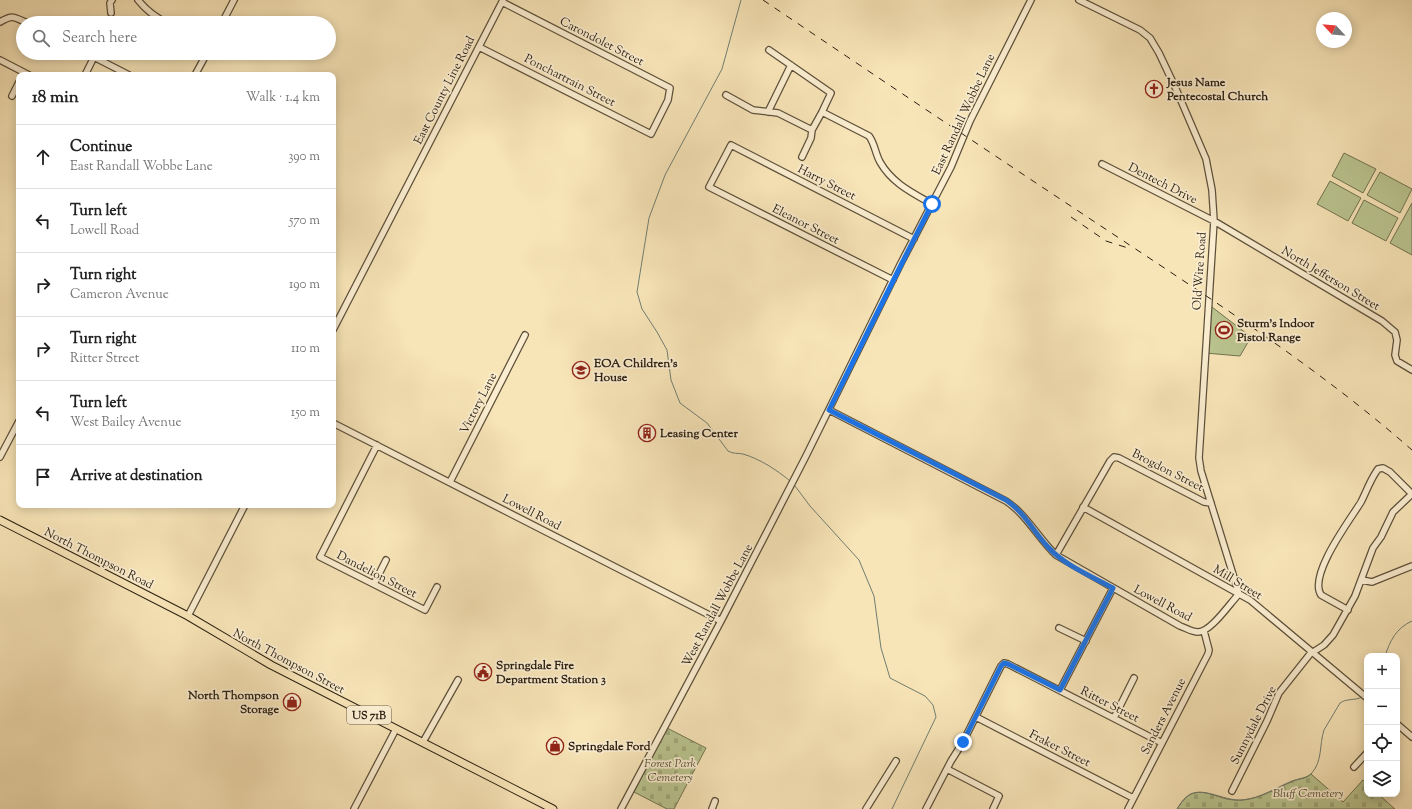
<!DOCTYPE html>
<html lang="en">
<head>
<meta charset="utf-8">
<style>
	body { margin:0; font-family:"Sorts Mill Goudy",serif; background:#f6f6f6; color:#222 }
	.controls { position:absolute; right:12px; bottom:12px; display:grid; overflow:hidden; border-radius:8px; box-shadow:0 2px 10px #0003 }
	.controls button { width:36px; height:36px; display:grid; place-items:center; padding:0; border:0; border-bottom:1px solid #e0e0e0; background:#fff; color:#222; font:20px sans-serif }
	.compass { position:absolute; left:1316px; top:12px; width:36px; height:36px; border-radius:50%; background:#fff; box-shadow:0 2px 10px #0003; rotate:296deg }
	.stop { position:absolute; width:12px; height:12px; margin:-9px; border:3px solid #1a73e8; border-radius:50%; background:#fff }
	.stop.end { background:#1a73e8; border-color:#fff; box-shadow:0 1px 4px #0008 }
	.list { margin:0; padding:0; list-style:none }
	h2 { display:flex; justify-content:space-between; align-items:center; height:52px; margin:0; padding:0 16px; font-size:17px }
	h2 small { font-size:13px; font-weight:400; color:#767676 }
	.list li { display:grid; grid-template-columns:26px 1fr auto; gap:12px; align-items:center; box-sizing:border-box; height:64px; padding:0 16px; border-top:1px solid #e0e0e0 }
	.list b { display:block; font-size:15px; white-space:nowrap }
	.list p { margin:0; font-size:13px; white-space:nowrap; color:#767676 }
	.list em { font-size:13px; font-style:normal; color:#767676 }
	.icon { flex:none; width:22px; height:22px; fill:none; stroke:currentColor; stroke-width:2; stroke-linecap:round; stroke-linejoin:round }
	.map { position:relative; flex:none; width:1412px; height:809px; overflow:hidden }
	.search { position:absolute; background:#fff; box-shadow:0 2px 10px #0003; left:16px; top:16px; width:320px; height:44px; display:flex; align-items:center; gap:10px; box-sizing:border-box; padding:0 14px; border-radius:22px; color:#767676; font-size:15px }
	.panel { position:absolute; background:#fff; box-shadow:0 2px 10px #0003; left:16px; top:72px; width:320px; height:436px; border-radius:8px }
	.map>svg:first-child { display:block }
	.cemetery { fill:url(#cemetery-stones); stroke:#727250 }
	.green { fill:#bac590; stroke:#727250 }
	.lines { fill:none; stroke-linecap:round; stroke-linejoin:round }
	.stream { stroke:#707e72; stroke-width:1 }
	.minor-casing { stroke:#5d503a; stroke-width:8 }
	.major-casing { stroke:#2a1f11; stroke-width:9 }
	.minor { stroke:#faedd0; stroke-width:5.5 }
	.major { stroke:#f7e4b7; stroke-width:7 }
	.rail { stroke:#2a1f11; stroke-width:1; stroke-dasharray:7 7; stroke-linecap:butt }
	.route { stroke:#1a73e8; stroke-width:5 }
	.labels { text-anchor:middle; stroke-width:3.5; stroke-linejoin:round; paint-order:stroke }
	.shield { fill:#faedd0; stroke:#685d4a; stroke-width:1 }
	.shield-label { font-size:11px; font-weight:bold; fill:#2a1f11 }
	.street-label { font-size:12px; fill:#2a1f11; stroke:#faedd0 }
	.poi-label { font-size:12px; font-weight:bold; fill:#2a1f11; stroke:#faedd0; text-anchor:start }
	.park-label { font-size:12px; font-style:italic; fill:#555137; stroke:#faedd0 }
</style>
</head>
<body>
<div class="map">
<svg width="1412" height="809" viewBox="0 0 1412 809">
	<defs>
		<pattern id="cemetery-stones" width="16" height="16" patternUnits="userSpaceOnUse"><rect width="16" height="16" fill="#bac590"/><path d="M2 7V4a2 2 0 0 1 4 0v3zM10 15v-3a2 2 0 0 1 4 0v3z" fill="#a0a97b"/></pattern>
	</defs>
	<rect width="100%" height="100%" fill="#f7e4b7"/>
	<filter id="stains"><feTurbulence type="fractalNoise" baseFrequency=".005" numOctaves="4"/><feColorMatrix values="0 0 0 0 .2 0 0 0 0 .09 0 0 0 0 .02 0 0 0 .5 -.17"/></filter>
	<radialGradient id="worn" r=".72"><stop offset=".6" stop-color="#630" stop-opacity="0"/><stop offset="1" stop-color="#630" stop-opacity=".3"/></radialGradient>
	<path class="cemetery" d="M667 728 706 748 674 809H667L634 792Z
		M1311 774 1343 802 1363 780 1367 784V794H1378L1395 809H1177C1181 803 1186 795 1194 793 1205 790 1217 797 1227 799 1251 804 1271 791 1291 782 1298 778 1305 779 1311 774Z"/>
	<path class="green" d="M1344 153 1376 169 1363 193 1332 176Z
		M1380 172 1412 189 1400 213 1367 195Z
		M1330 181 1361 198 1348 221 1317 204Z
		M1364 200 1398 218 1386 241 1352 223Z
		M1412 203V255L1390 243Z
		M1208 304 1251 337 1240 356 1205 353Z"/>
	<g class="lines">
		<path class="stream" d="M741 0 722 69 665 175 649 218 637 292 642 309 657 332 667 350 671 380 680 403 707 423 728 451C733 454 738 453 743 454 760 459 777 470 790 481
			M795 486 810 506 859 560 874 596 881 648 890 678 925 696 933 705 936 717 892 809
			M1385 656C1390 641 1396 628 1412 621
			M1177 809C1180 804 1184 798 1189 795 1203 786 1226 802 1243 800 1261 798 1275 788 1292 781 1298 779 1306 779 1311 774 1323 761 1319 745 1324 730L1340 703C1347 698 1355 701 1362 697"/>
		<defs>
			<path id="minor" d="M138 0C146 10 155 17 167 23
				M1079 0 1140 30 1150 38 1159 53 1176 89 1206 159 1212 190 1214 221 1199 458 1201 471 1239 594
				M111 13 110 3 112 0
				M0 22C13 14 14 17 27 23
				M222 23 234 0
				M479 47 651 134 668 100 670 88 502 2
				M769 50 831 93 822 112 812 130 811 138 802 157
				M86 53 129 75
				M0 60 29 75
				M85 75 94 57
				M195 75 207 53
				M726 95 753 110 778 113 812 130
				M12 96 19 82
				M768 112 791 65
				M822 112 869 136C875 144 875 153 880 162 892 183 911 192 932 204
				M1102 164 1214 221 1382 321 1395 332 1397 340 1395 355 1397 361 1412 370
				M893 280 709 187 731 145 914 239
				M333 330 503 0
				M829 410 1006 501C1027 515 1038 538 1056 555L1180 626C1186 628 1192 632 1198 632 1211 632 1230 603 1239 594
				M333 423 721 621
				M377 445 320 557 425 610 437 587
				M0 457 19 421
				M450 482 525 335
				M1083 507 1250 600 1367 698
				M1056 555 1110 461 1114 457 1119 458 1204 502 1211 503
				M1362 580 1372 582 1412 566
				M374 584 386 560
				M188 616 245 505
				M1059 628 1086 641
				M1060 690 1113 588
				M976 717 1133 798
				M1114 718 1134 678
				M1397 724 1412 737
				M423 742 458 680
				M1354 767 1367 753
				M947 769 999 796 993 809
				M1232 791 1267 721 1279 693 1310 654 1324 645 1333 635 1355 596 1373 548 1381 537 1393 512 1412 494 1390 472 1383 468 1378 469 1376 472C1370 481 1366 492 1361 502 1350 520 1308 575 1321 595L1348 610
				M354 809 396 729
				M621 809 721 621 806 456 901 263 951 167 970 121 1031 0
				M712 809 715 801
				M866 809 896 761
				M926 809 951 761 963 742 1001 666 1004 663 1008 664 1162 743
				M1128 809 1208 654 1209 650 1204 631"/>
			<path id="major" d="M0 520 188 616 271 665 553 809"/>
		</defs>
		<use href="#minor" class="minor-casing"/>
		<use href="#major" class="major-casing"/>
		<use href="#minor" class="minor"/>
		<use href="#major" class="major"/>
		<path class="rail" d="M763 0C880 79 998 158 1116 236 1217 303 1321 370 1412 450
			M1071 217 1106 241 1128 248"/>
	</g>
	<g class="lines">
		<path class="route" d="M932 204 902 263 829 410 1006 500C1026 514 1032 530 1048 547 1064 565 1091 576 1113 588L1060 690 1008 664 1004 663 1001 666 963 742"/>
	</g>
	<defs>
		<symbol id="church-ring" viewBox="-11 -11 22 22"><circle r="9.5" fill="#faedd0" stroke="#8f2418" stroke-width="1.5"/><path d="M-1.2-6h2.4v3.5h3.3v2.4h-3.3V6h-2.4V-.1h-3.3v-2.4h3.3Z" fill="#8f2418"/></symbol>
		<symbol id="stadium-ring" viewBox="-11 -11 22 22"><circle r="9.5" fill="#faedd0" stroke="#8f2418" stroke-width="1.5"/><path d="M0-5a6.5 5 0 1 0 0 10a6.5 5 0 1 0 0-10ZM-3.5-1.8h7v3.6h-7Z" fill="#8f2418"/></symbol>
		<symbol id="school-ring" viewBox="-11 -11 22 22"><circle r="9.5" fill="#faedd0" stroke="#8f2418" stroke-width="1.5"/><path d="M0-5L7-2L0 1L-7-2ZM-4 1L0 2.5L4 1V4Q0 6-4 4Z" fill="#8f2418"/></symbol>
		<symbol id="building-ring" viewBox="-11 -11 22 22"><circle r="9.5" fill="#faedd0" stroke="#8f2418" stroke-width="1.5"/><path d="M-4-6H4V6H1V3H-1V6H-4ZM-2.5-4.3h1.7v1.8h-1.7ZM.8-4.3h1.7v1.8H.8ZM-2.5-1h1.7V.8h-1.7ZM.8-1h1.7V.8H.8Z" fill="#8f2418"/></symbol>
		<symbol id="civic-ring" viewBox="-11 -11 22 22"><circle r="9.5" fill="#faedd0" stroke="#8f2418" stroke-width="1.5"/><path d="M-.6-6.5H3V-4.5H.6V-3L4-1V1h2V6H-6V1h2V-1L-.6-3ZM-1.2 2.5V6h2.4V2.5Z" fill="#8f2418"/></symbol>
		<symbol id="shop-ring" viewBox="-11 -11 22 22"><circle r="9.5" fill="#faedd0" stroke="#8f2418" stroke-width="1.5"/><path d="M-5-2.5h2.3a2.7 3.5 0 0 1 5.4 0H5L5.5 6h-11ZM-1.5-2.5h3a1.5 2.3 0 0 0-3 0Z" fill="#8f2418"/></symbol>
	</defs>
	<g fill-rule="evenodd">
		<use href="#church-ring" x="1144" y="79" width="20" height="20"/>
		<use href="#stadium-ring" x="1214" y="320" width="20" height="20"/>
		<use href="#school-ring" x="571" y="360" width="20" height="20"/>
		<use href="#building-ring" x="637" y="423" width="20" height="20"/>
		<use href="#civic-ring" x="473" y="662" width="20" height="20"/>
		<use href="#shop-ring" x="282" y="692" width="20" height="20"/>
		<use href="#shop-ring" x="545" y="736" width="20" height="20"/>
	</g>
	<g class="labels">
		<rect class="shield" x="347" y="706" width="44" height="18" rx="3"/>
		<g class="shield-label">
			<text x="369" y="719">US 71B</text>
		</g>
		<g class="street-label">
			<text transform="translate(602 41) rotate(27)" y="4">Carondolet Street</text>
			<text transform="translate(570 80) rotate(27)" y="4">Ponchartrain Street</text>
			<text transform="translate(444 90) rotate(-63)" y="4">East County Line Road</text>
			<text transform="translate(963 114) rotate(-65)" y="4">East Randall Wobbe Lane</text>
			<text transform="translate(827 182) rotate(27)" y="4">Harry Street</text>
			<text transform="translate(1163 183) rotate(27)" y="4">Dentech Drive</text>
			<text transform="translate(806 224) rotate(27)" y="4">Eleanor Street</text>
			<text transform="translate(1199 271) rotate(-86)" y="4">Old Wire Road</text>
			<text transform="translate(1331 278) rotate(31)" y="4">North Jefferson Street</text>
			<text transform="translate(478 403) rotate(-63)" y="4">Victory Lane</text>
			<text transform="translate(1168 470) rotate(27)" y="4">Brogdon Street</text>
			<text transform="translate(532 512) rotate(27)" y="4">Lowell Road</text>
			<text transform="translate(99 558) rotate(27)" y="4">North Thompson Road</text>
			<text transform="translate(377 574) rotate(27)" y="4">Dandelion Street</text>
			<text transform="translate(1238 582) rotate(31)" y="4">Mill Street</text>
			<text transform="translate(1163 603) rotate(28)" y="4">Lowell Road</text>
			<text transform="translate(717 605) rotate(-62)" y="4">West Randall Wobbe Lane</text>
			<text transform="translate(289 661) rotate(28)" y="4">North Thompson Street</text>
			<text transform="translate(1110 704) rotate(27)" y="4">Ritter Street</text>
			<text transform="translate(1163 716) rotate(-63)" y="4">Sanders Avenue</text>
			<text transform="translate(1253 725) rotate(-63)" y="4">Sunnydale Drive</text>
			<text transform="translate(1060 748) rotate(27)" y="4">Fraker Street</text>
		</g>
		<g class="poi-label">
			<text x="1167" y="86">Jesus Name<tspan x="1167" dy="14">Pentecostal Church</tspan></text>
			<text x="1237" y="327">Sturm's Indoor<tspan x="1237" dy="14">Pistol Range</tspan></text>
			<text x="594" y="367">EOA Children’s<tspan x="594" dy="14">House</tspan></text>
			<text x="660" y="437">Leasing Center</text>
			<text x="496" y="669">Springdale Fire<tspan x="496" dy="14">Department Station 3</tspan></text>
			<text x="279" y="699" text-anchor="end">North Thompson<tspan x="279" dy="14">Storage</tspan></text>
			<text x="568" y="750">Springdale Ford</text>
		</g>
		<g class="park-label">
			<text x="670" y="767">Forest Park<tspan x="670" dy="14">Cemetery</tspan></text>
			<text x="1308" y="797">Bluff Cemetery</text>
		</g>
	</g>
	<rect width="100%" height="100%" filter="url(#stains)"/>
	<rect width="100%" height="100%" fill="url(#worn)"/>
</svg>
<div class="controls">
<button>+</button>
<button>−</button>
<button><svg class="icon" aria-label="locate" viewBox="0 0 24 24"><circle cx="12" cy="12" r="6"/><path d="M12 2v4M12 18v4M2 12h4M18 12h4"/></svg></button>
<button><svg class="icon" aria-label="layers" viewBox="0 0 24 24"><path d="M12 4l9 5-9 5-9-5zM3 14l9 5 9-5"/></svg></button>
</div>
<svg class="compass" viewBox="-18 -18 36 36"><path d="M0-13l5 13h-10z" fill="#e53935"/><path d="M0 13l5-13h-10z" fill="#767676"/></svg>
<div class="stop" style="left:932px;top:204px"></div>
<div class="stop end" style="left:963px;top:742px"></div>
<div class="search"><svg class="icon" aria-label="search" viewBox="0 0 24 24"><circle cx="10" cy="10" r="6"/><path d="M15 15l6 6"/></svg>Search here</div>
<section class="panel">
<h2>18 min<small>Walk · 1.4 km</small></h2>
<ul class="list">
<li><svg class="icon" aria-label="ahead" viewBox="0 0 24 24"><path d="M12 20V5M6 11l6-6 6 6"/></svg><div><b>Continue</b><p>East Randall Wobbe Lane</p></div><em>390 m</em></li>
<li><svg class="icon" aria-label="left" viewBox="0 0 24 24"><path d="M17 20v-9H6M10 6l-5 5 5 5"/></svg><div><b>Turn left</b><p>Lowell Road</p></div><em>570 m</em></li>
<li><svg class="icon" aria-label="right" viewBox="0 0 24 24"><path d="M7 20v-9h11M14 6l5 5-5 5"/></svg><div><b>Turn right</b><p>Cameron Avenue</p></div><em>190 m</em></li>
<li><svg class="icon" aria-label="right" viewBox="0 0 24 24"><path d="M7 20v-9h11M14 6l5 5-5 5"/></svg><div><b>Turn right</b><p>Ritter Street</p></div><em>110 m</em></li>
<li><svg class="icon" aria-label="left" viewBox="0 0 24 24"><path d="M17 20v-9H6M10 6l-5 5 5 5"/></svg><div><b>Turn left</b><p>West Bailey Avenue</p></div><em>150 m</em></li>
<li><svg class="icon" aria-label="arrive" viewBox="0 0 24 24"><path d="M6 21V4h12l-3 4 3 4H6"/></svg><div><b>Arrive at destination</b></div></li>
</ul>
</section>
</div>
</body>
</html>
